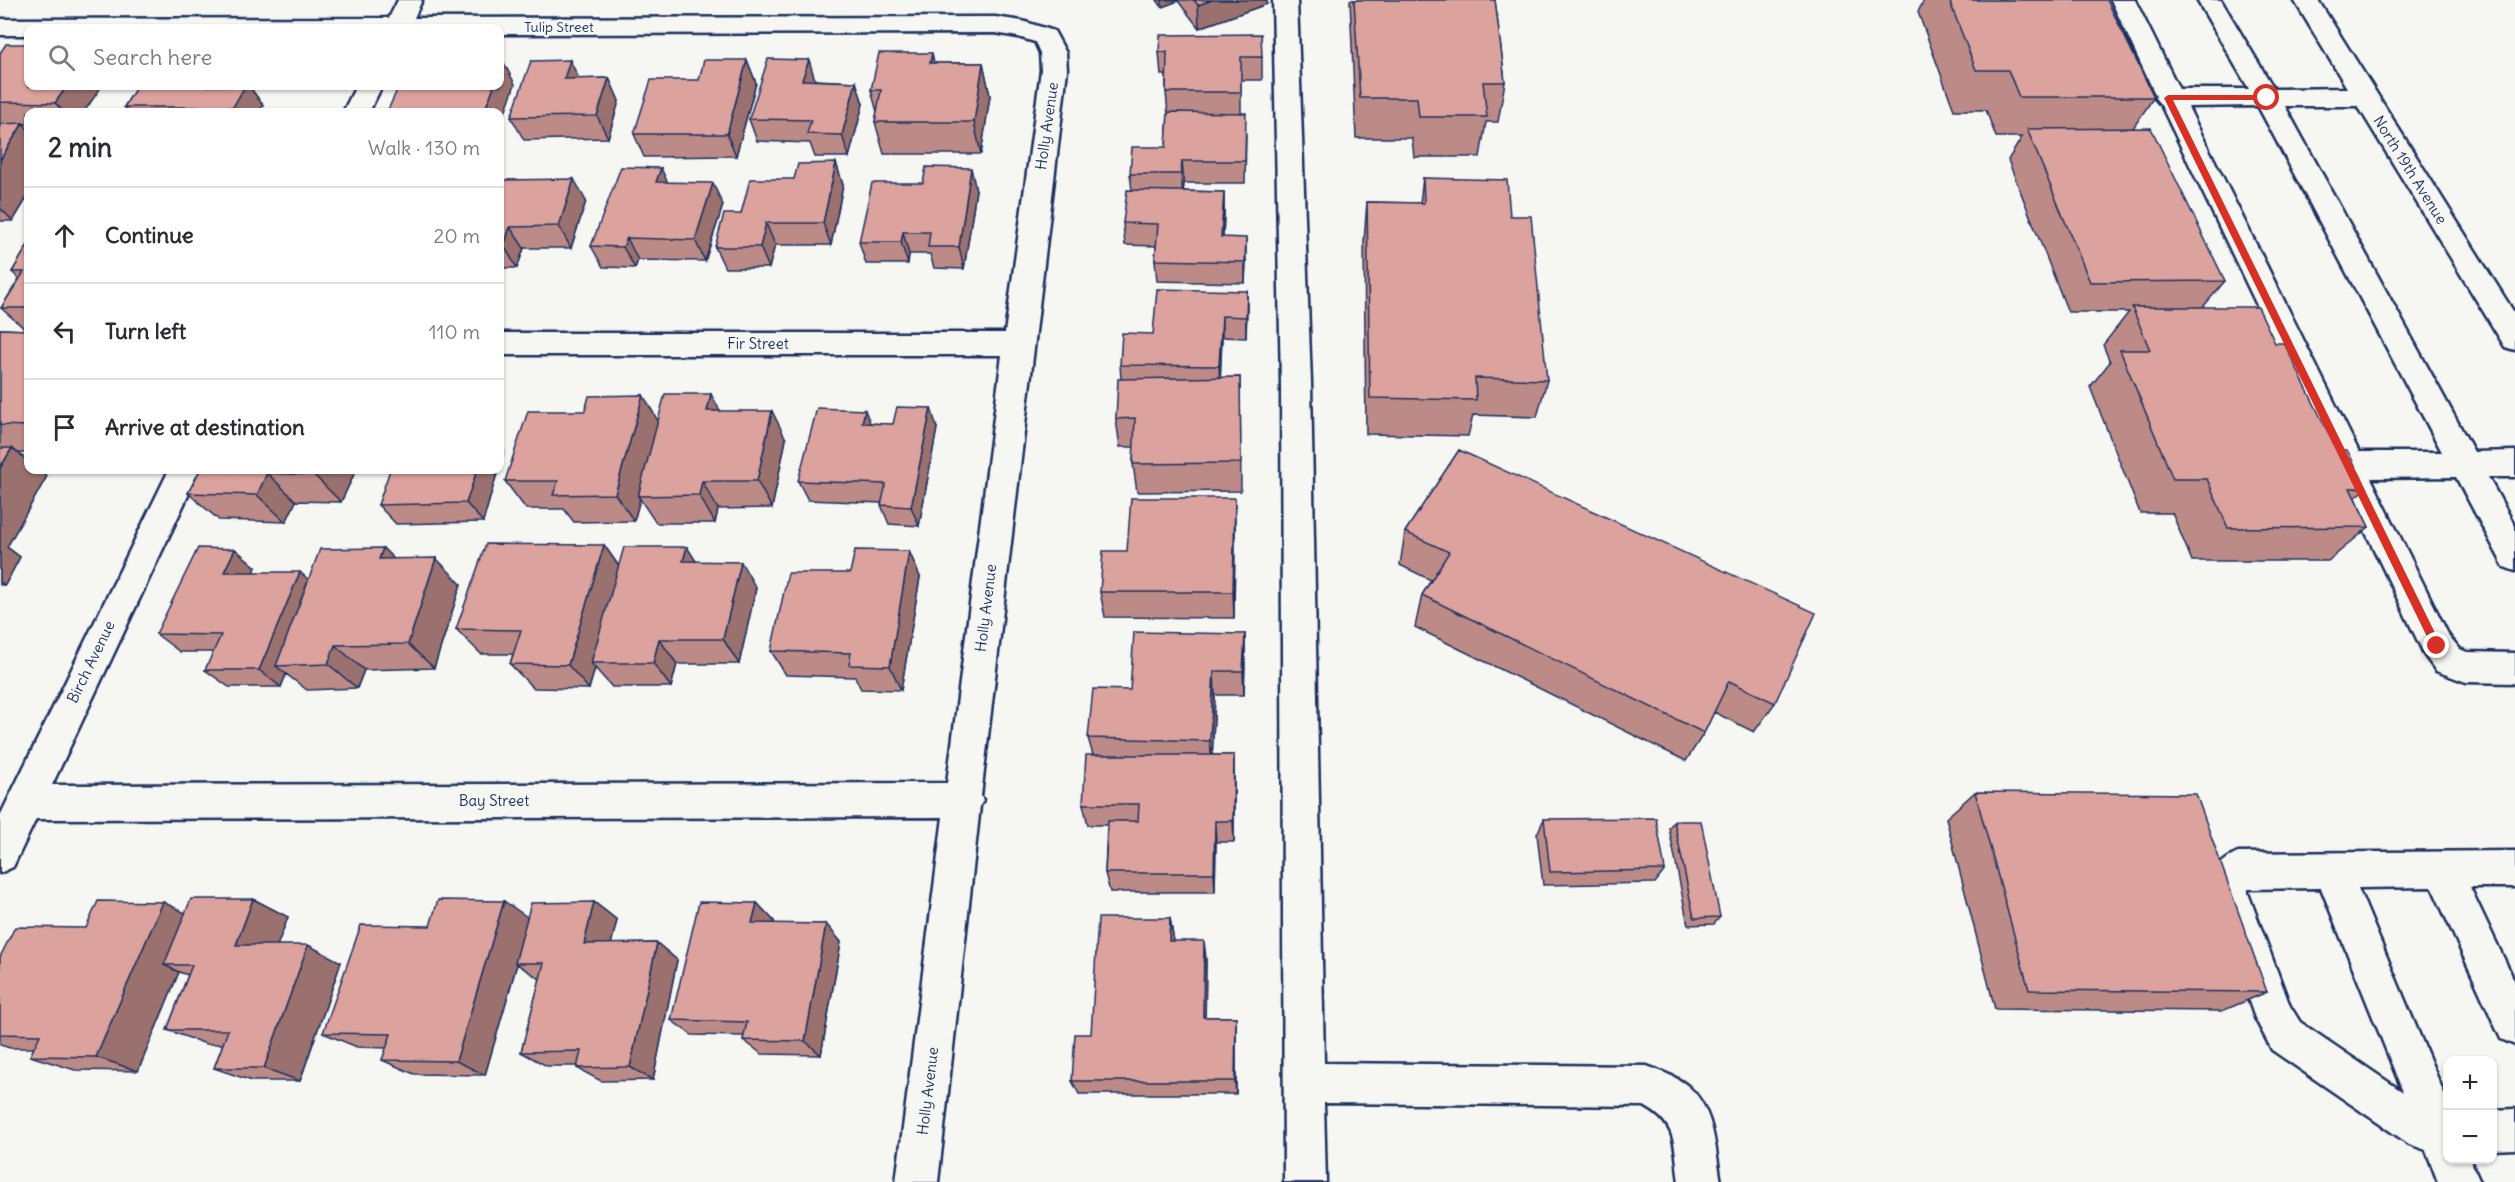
<!DOCTYPE html>
<html lang="en">
<head>
<meta charset="utf-8">
<style>
	body { margin:0; font-family:Delius,sans-serif; background:#f2f2f3; color:#2b2b33 }
	.controls { position:absolute; right:18px; bottom:18px; display:grid; overflow:hidden; border-radius:12px; box-shadow:0 2px 4px #0004 }
	.controls button { width:54px; height:54px; display:grid; place-items:center; padding:0; border:0; border-bottom:2px solid #e1e1e2; background:#fff; color:#2b2b33; font:30px sans-serif }
	.stop { position:absolute; width:18px; height:18px; margin:-14px; border:4px solid #d93025; border-radius:50%; background:#fff }
	.stop.end { background:#d93025; border-color:#fff; box-shadow:0 2px 6px #0008 }
	.list { margin:0; padding:0; list-style:none }
	h2 { display:flex; justify-content:space-between; align-items:center; height:78px; margin:0; padding:0 24px; font-size:26px }
	h2 small { font-size:20px; font-weight:400; color:#7c7c81 }
	.list li { display:grid; grid-template-columns:39px 1fr auto; gap:18px; align-items:center; box-sizing:border-box; height:96px; padding:0 24px; border-top:2px solid #e1e1e2 }
	.list b { display:block; font-size:22px; white-space:nowrap }
	.list em { font-size:20px; font-style:normal; color:#7c7c81 }
	.icon { flex:none; width:33px; height:33px; fill:none; stroke:currentColor; stroke-width:2; stroke-linecap:round; stroke-linejoin:round }
	.map { position:relative; flex:none; width:2515px; height:1182px; overflow:hidden }
	.search { position:absolute; background:#fff; box-shadow:0 2px 4px #0004; left:24px; top:24px; width:480px; height:66px; display:flex; align-items:center; gap:15px; box-sizing:border-box; padding:0 21px; border-radius:12px; color:#7c7c81; font-size:22px }
	.panel { position:absolute; background:#fff; box-shadow:0 2px 4px #0004; left:24px; top:108px; width:480px; height:366px; border-radius:12px }
	.map>svg:first-child { display:block }
	.lines { fill:none; stroke-linecap:round; stroke-linejoin:round }
	.minor-casing { stroke:#1b2f5e; stroke-width:5 }
	.minor { fill:#f6f6f2; fill-rule:evenodd }
	.wall { fill:#bd8b87; stroke:#1b2f5e; stroke-width:1.5 }
	.shaded-wall { fill:#9a716e; stroke:#1b2f5e; stroke-width:1.5 }
	.building { fill:#dca29d; stroke:#1b2f5e; stroke-width:1.5 }
	.route { fill:#d93025 }
	.labels { text-anchor:middle; stroke-width:5; stroke-linejoin:round; paint-order:stroke }
	.far-street-label { font-size:14px; fill:#1b2f5e; stroke:#f6f6f2 }
	.street-label { font-size:15px; fill:#1b2f5e; stroke:#f6f6f2 }
</style>
</head>
<body>
<div class="map">
<svg width="2515" height="1182" viewBox="0 0 2515 1182">
	<rect width="100%" height="100%" fill="#f6f6f2"/>
	<filter id="ink" filterUnits="userSpaceOnUse"><feTurbulence type="fractalNoise" baseFrequency=".0167" numOctaves="2"/><feDisplacementMap in="SourceGraphic" scale="12" xChannelSelector="R" yChannelSelector="G"/><feConvolveMatrix kernelMatrix="1 2 1 2 8 2 1 2 1" color-interpolation-filters="sRGB"/></filter>
	<g filter="url(#ink)">
		<g class="lines">
			<defs>
				<path id="minor" d="M398 0H422L414 18 995 17 1022 21 1054 31 1066 53 1067 70 981 796 983 800 980 806 938 1182H896L943 817 36 819 13 867 0 873V816L169 470H200L52 785 947 783 1002 355H500V333H1005L1041 70 1040 53 1035 42 1018 37 995 33 500 34V28H28V35H0V19L389 18Z
					M1273 0H1297L1311 383 1324 1063 1647 1066C1660 1071 1678 1077 1689 1087 1715 1110 1715 1150 1721 1182H1679C1674 1147 1679 1124 1644 1106L1324 1103 1326 1182H1284L1281 383Z
					M2111 0H2135L2179 89H2249L2197 0H2221L2274 89 2347 88 2294 0H2318L2515 314V350L2505 347 2358 106H2285L2474 452 2515 451V477H2488L2515 526V571L2504 567 2456 477 2371 478 2449 636 2460 649 2467 652 2515 653V683L2466 682 2436 671 2425 656 2161 105 2155 98 2156 96ZM2258 106 2442 452H2359L2188 107Z
					M356 86H382L369 112H343Z
					M2515 851V887H2470L2515 982V1045L2501 1039 2432 887 2358 888 2448 1103V1160H2470L2480 1182H2438L2426 1150 2409 1144 2272 1050 2255 1018 2210 893C2212 872 2219 861 2238 853ZM2321 888 2403 1092 2300 1022 2290 1006 2248 893V889Z
					M2515 1109V1149L2492 1150V1110Z"/>
			</defs>
			<use href="#minor" class="minor-casing"/>
			<use href="#minor" class="minor"/>
		</g>
		<path class="wall" d="M1157 0H1267V4L1199 28 1178 1 1162 7Z
			M1350 0H1495L1505 82 1498 122H1486L1480 157H1414L1412 138H1356Z
			M1924 0H2107L2154 97 2133 128 2225 281 2203 307 2275 343 2337 450 2367 488 2355 498 2369 527 2328 561H2192L2172 513H2140L2090 387 2110 362 2103 345 2129 312H2068L2008 160 2022 137H1996L1986 110H1954L1918 12Z
			M1159 52 1262 57V80H1241V113L1246 135 1245 183H1184L1183 191 1224 192V214L1223 237 1246 260 1245 283 1157 281 1155 260 1156 246 1125 245 1123 223 1132 190 1130 174 1166 147 1168 115 1166 92V75H1161Z
			M0 53 84 112H28V124H24L28 129V196L13 221H0Z
			M747 60 756 83 736 156 644 157 634 134 699 80Z
			M934 63H983L990 96 981 154H884L875 122 877 112 871 90Z
			M609 78 619 101 608 138 524 140 511 117 579 79Z
			M816 80 856 82 863 104 849 157H815L810 143 757 141 749 119Z
			M137 86H249L263 105 259 112H129L124 107Z
			M836 163 843 185 831 245H775L769 268H725L715 247 741 214 794 179Z
			M1423 178 1510 216 1547 380 1537 417 1473 415 1468 436 1366 434 1364 241 1367 202 1420 203Z
			M500 180 586 201 571 248H524L517 268H500Z
			M976 190 964 269 934 268 930 254H909L908 264H866L859 242Z
			M723 205 705 261 638 260 635 268 603 267 591 246Z
			M28 245V453H18L28 461V470L47 476 7 547 20 557 5 585H0V329L26 330 1 308 19 279 12 272Z
			M1247 291 1246 338 1222 337 1220 378 1240 377 1241 491 1137 492 1133 464 1134 447H1120L1116 419 1121 378 1120 365 1153 334Z
			M720 411 786 439 772 508 718 509 715 523H656L640 499 634 521 574 522 564 509H526L505 481 658 421Z
			M870 423 937 428 919 526 889 524 881 505 882 503 808 500 798 481Z
			M1459 450 1775 703 1754 732 1714 712 1704 733 1686 761 1415 627 1422 595 1431 580 1400 565 1405 532Z
			M200 470H356L341 502 296 501 286 522 219 520 188 493Z
			M498 470 483 522 396 524 378 505Z
			M1235 526 1234 618 1105 617 1100 592 1127 551Z
			M604 545 618 565 696 561 756 588 739 664H677L671 687H612L595 668 589 689 533 688 510 664 513 654H481L456 629Z
			M235 549 256 567 254 572 309 580 394 559 461 584 434 668 364 670 357 688 307 690 286 674 281 687H229L205 670 214 652H180L156 634Z
			M909 551 920 577 901 690 861 689 855 677 786 675 771 651 850 573Z
			M1245 634V659L1244 695H1215L1212 755H1234V842H1216L1215 892H1110L1105 873 1107 825H1088L1083 804 1093 755 1088 738 1130 690Z
			M1975 792 2267 992 2222 1011 1995 1009 1946 818Z
			M1544 819 1665 870 1655 883 1543 885 1537 834Z
			M1674 821 1720 917 1714 924 1688 925 1669 828Z
			M253 899 288 917 277 945 341 962 300 1081H252L214 1068 223 1044H206L167 1030 188 975 179 972 138 1071 75 1070 30 1056 34 1048H10L0 1045V957L185 913Z
			M594 902 617 920 611 944 657 943 677 960 653 1080 601 1081 577 1068V1066H547L521 1052 540 979 517 964 485 1075 414 1074 382 1060 387 1048 357 1047 323 1033 430 926 527 917Z
			M757 903 774 921V924H826L841 942 821 1055 762 1054 743 1040 744 1036 692 1035 671 1020Z
			M1170 918 1173 936 1172 941 1206 958 1205 1017H1236V1094H1079L1072 1081 1091 1034Z"/>
		<path class="shaded-wall" d="M1162 0H1178V1L1162 7Z
			M1212 0H1267V4L1199 28 1198 5Z
			M932 53 939 85 930 63Z
			M570 60 581 83 564 79Z
			M747 60 756 83 736 156 727 134Z
			M809 60 816 83 802 80Z
			M503 61 515 84 500 127V112H484L494 86H500V70Z
			M983 63 990 96 981 154 974 122Z
			M609 78 619 101 608 138 597 116Z
			M856 82 863 104 849 157 842 135Z
			M67 86H102L84 112H64L55 103Z
			M245 86H249L263 105 259 112H237L233 107Z
			M23 123 28 129V196L13 221 0 208V160Z
			M1182 161 1184 183 1183 196 1181 174Z
			M836 163 843 185 831 245 823 223Z
			M661 168 671 190 656 182Z
			M971 168 976 190 964 269 959 247Z
			M574 179 586 201 571 248 559 226Z
			M713 183 723 205 705 261 695 240Z
			M1224 192V214L1222 259 1221 237Z
			M766 223 775 245 769 268 760 247Z
			M510 227 524 248 517 268 504 246Z
			M903 232 909 254 908 264 901 242Z
			M627 238 638 260 635 268 623 247Z
			M1246 238V260L1245 283V262Z
			M1247 291V312L1246 338V317Z
			M1222 316V337L1220 387 1219 366Z
			M711 394 727 423 707 411Z
			M643 395 660 424 638 496 640 499 634 521 615 494Z
			M931 408 937 428 919 526 911 507Z
			M865 410 873 430 862 423Z
			M772 411 786 439 772 508 757 481Z
			M500 444 504 450 500 466Z
			M12 448 28 461V470H39L47 476 7 547 20 557 5 585 0 582V468Z
			M316 470H356L341 502 314 475Z
			M477 470H498L483 522 466 503Z
			M267 473 296 501 286 522 257 495Z
			M702 481 718 509 715 523 699 495Z
			M1235 498V526L1234 618 1233 592Z
			M604 545 623 572 591 663 595 668 589 689 568 665Z
			M687 547 704 574 683 561Z
			M383 548 409 574 379 559Z
			M235 549 256 567 245 590 224 572Z
			M909 551 920 577 901 690 890 666Z
			M436 558 461 584 434 668 408 644Z
			M741 562 756 588 739 664 723 639Z
			M300 572 321 591 276 666 286 674 281 687 259 670Z
			M1245 634V659L1244 695 1243 671Z
			M659 639 677 664 671 687 653 663Z
			M335 645 364 670 357 688 328 664Z
			M1214 671 1215 695 1212 763 1210 741Z
			M1234 755V842L1233 821Z
			M1215 821 1216 842 1215 892 1214 873Z
			M253 899 288 917 271 962 236 945Z
			M504 901 530 919 515 963 517 964 485 1075 456 1061Z
			M163 902 200 920 164 965 179 972 138 1071 96 1057Z
			M594 902 617 920 607 961 584 944Z
			M757 903 774 921 770 941 752 923Z
			M1170 918 1173 936 1172 958 1169 941Z
			M826 924 841 942 821 1055 805 1041Z
			M1204 941 1206 958 1205 1032 1203 1017Z
			M657 943 677 960 653 1080 630 1067Z
			M308 945 341 962 300 1081 264 1068Z
			M1236 1017V1094L1235 1081Z"/>
		<path class="building" d="M1194 0H1212L1198 5Z
			M1354 0H1495L1505 82H1483L1487 117H1419L1417 98H1360Z
			M1949 0H2107L2154 97H2019L2008 70H1976Z
			M1261 34 1262 57H1241V92H1166L1167 52H1159L1160 35Z
			M6 44H28V86H67L55 103 0 102V53Z
			M879 53H932L930 63H983L974 122H875L881 90H871Z
			M768 59 809 60 802 80 856 82 842 135 807 134 811 120 749 119Z
			M570 60 564 79 609 78 597 116 511 117 531 61Z
			M704 60H747L727 134H634L651 80H699Z
			M500 61H503L500 70Z
			M137 86H245L233 107H124Z
			M399 86H494L484 112H387Z
			M1168 112 1246 113 1245 161H1182L1181 174H1130L1132 147H1166Z
			M23 123 0 160V124Z
			M2151 128 2225 281 2090 282 2027 129Z
			M836 163 823 223H766L760 247H715L724 214H741L750 179H794L798 164Z
			M621 167 661 168 656 182 713 183 695 240 627 238 623 247 591 246Z
			M926 167 971 168 959 247H928L930 232H903L901 242H859L872 183H923Z
			M1423 178 1507 180 1510 216H1531L1547 380 1475 378 1476 400 1370 398 1367 202 1424 203Z
			M574 179 559 226 510 227 504 246H500V180Z
			M1127 190 1224 192 1221 237 1246 238 1245 262 1155 260 1158 224 1123 223Z
			M28 245V308H1L24 272H12Z
			M1157 289 1247 291 1246 317 1222 316 1219 366 1120 365 1122 333 1153 334Z
			M2132 307H2258L2275 343H2284L2337 450H2347L2367 488H2350L2369 527 2228 528 2207 479H2173L2120 350H2150Z
			M0 329 28 330V424L27 426 0 425Z
			M1240 377 1241 463 1133 464 1135 418 1116 419 1118 379Z
			M665 394H711L707 411H772L757 481H702L699 495 638 496Z
			M643 395 615 494 553 495 558 481H505L528 411H585L589 396Z
			M897 407 931 408 911 507 881 505 886 484 798 481 817 408 865 410 862 423 893 424Z
			M0 448H12L0 468Z
			M1459 450 1816 613 1775 703 1729 681 1704 733 1422 595 1449 552 1405 532Z
			M200 470H316L314 475 267 473 257 495 188 493Z
			M390 470H477L466 503 378 505Z
			M1131 498H1235L1233 592H1100L1103 551H1127Z
			M486 544 604 545 568 665 510 664 521 630 456 629Z
			M624 547H687L683 561 741 562 723 639H659L653 663H591Z
			M198 548 235 549 224 572H300L259 670H205L221 635 156 634Z
			M383 548 379 559 436 558 408 644 335 645 328 664 276 666 320 549Z
			M855 550 909 551 890 666 849 665 851 653 771 651 788 573H850Z
			M1134 632 1245 634 1243 671H1214L1210 741 1088 738 1093 689 1130 690Z
			M1086 755H1234L1233 821H1215L1214 873H1105L1108 821H1138L1139 804H1083Z
			M1975 792 2196 794 2267 992 2029 990Z
			M1656 818 1665 870 1550 872 1544 819Z
			M1674 821H1701L1720 917 1694 918Z
			M191 899H253L236 945H308L264 1068H214L228 1030H167L192 965H164Z
			M438 900 504 901 456 1061 382 1060 391 1034 323 1033 361 925 430 926Z
			M98 901 163 902 96 1057 30 1056 40 1035 0 1034V957L15 927 86 928Z
			M594 902 584 944 657 943 630 1067 577 1068 581 1051 521 1052 544 963H515L531 903Z
			M699 902 757 903 752 923 826 924 805 1041 743 1040 747 1022 671 1020Z
			M1098 918H1170L1169 941H1204L1203 1017H1236L1235 1081H1072L1075 1034H1091Z"/>
	</g>
	<path class="route" d="M2267 95 2270 96V100H2173L2440 643 2442 646 2437 650 2433 649 2164 98 2168 95Z"/>
	<g class="labels">
		<g class="far-street-label">
			<text x="559" y="32">Tulip Street</text>
		</g>
		<g class="street-label">
			<text transform="translate(1047 126) rotate(-82)" y="5">Holly Avenue</text>
			<text transform="translate(2410 170) rotate(58)" y="5">North 19th Avenue</text>
			<text x="758" y="349">Fir Street</text>
			<text transform="translate(986 608) rotate(-83)" y="5">Holly Avenue</text>
			<text transform="translate(91 662) rotate(-64)" y="5">Birch Avenue</text>
			<text x="494" y="806">Bay Street</text>
			<text transform="translate(928 1091) rotate(-83)" y="5">Holly Avenue</text>
		</g>
	</g>
</svg>
<div class="controls">
<button>+</button>
<button>−</button>
</div>
<div class="stop" style="left:2267px;top:98px"></div>
<div class="stop end" style="left:2437px;top:646px"></div>
<div class="search"><svg class="icon" aria-label="search" viewBox="0 0 24 24"><circle cx="10" cy="10" r="6"/><path d="M15 15l6 6"/></svg>Search here</div>
<section class="panel">
<h2>2 min<small>Walk · 130 m</small></h2>
<ul class="list">
<li><svg class="icon" aria-label="ahead" viewBox="0 0 24 24"><path d="M12 20V5M6 11l6-6 6 6"/></svg><div><b>Continue</b></div><em>20 m</em></li>
<li><svg class="icon" aria-label="left" viewBox="0 0 24 24"><path d="M17 20v-9H6M10 6l-5 5 5 5"/></svg><div><b>Turn left</b></div><em>110 m</em></li>
<li><svg class="icon" aria-label="arrive" viewBox="0 0 24 24"><path d="M6 21V4h12l-3 4 3 4H6"/></svg><div><b>Arrive at destination</b></div></li>
</ul>
</section>
</div>
</body>
</html>
